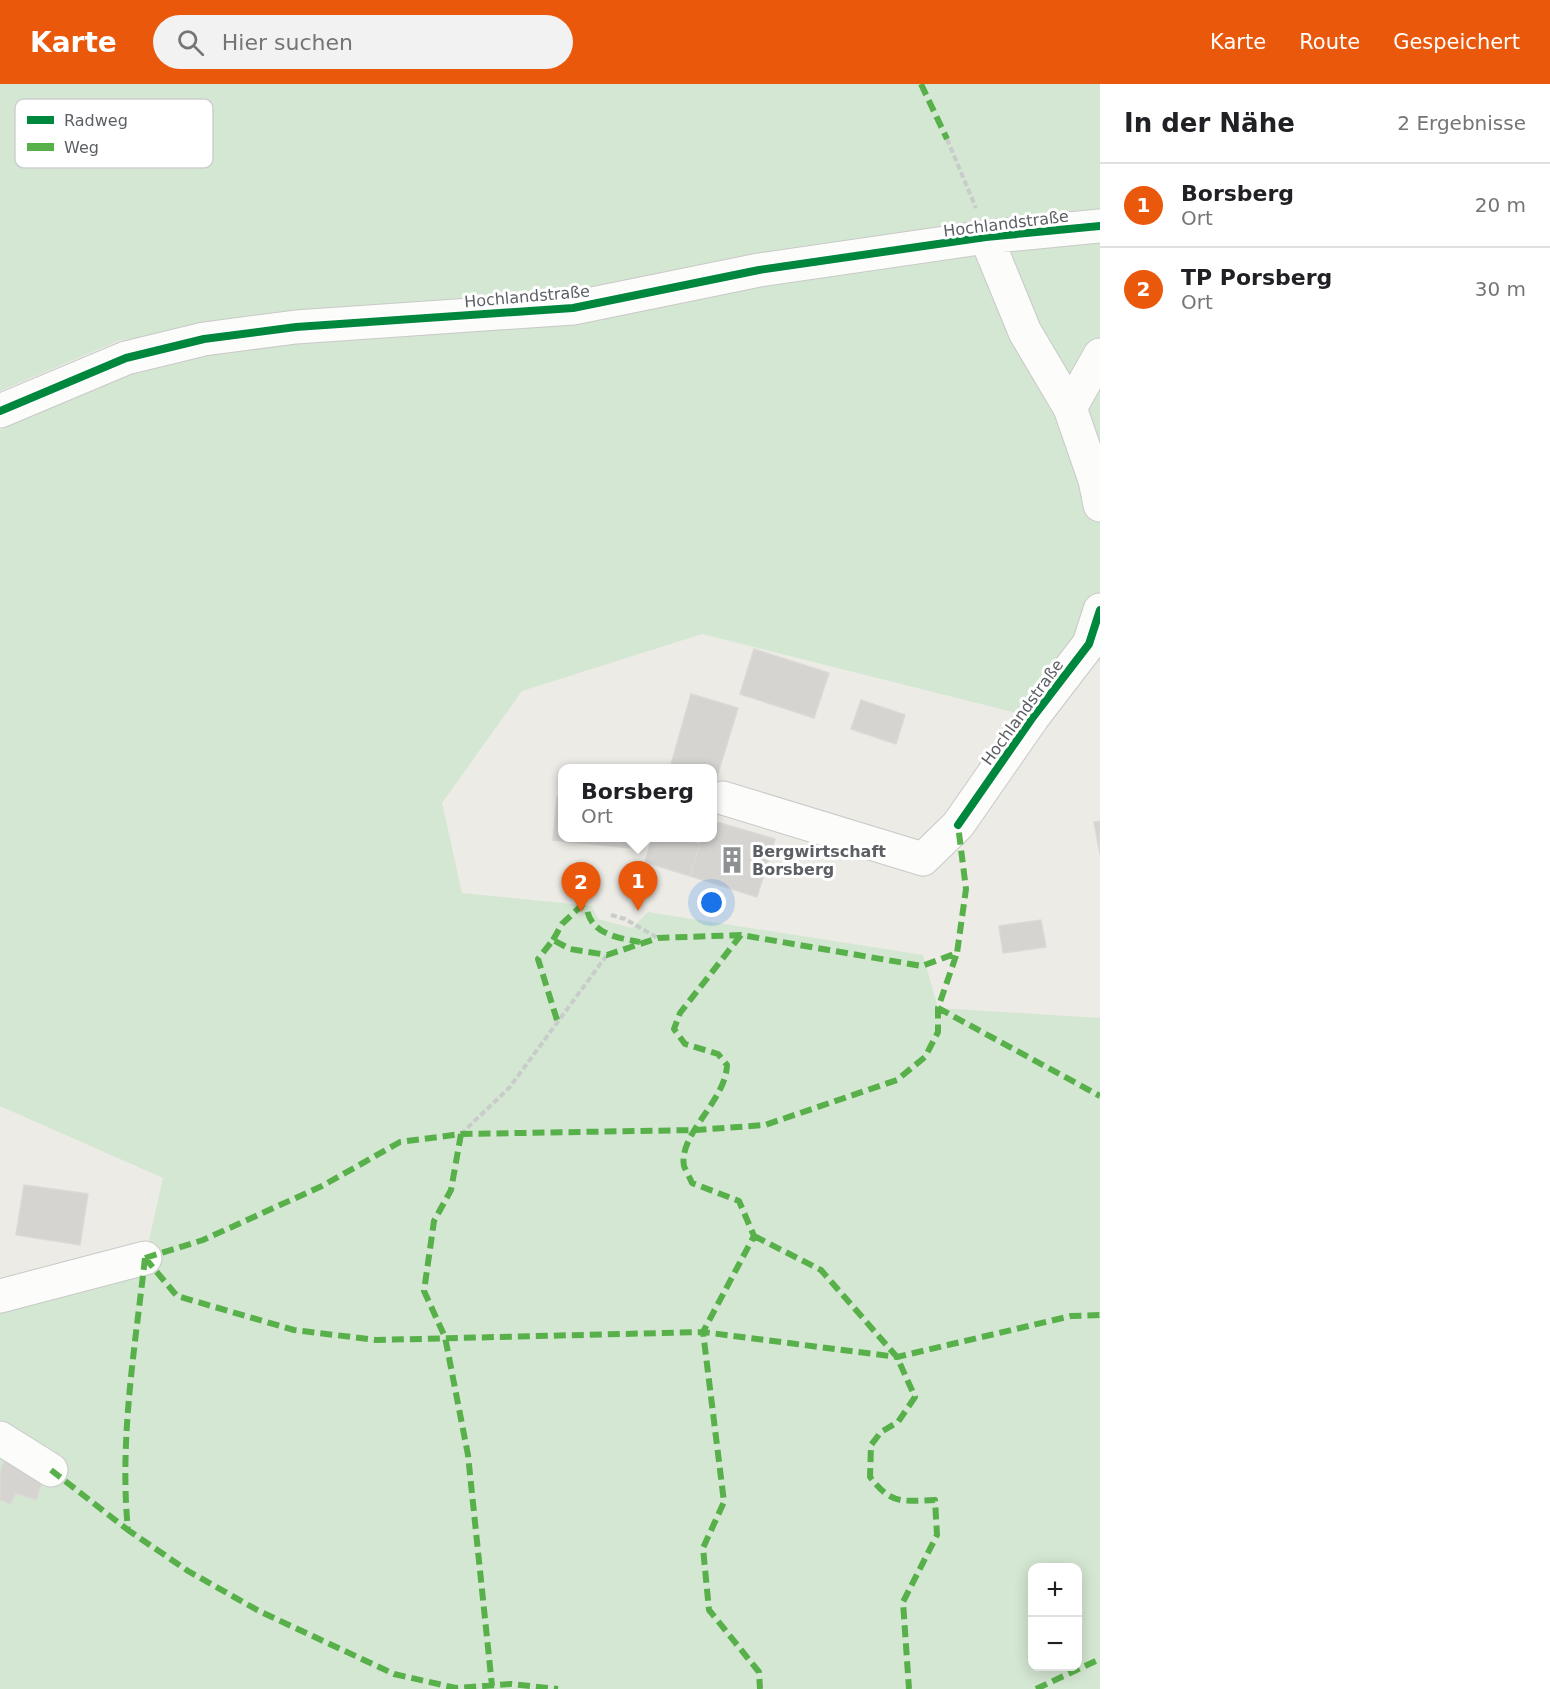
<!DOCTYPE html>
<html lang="de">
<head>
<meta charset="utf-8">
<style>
	body { margin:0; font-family:"DejaVu Sans",sans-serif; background:#f2f2f2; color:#202124 }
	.controls { position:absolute; right:18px; bottom:18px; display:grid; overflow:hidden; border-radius:12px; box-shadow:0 3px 15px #0003 }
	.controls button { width:54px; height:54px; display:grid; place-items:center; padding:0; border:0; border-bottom:2px solid #e0e0e0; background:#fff; color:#202124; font:30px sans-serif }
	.you { position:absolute; left:712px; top:819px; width:21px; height:21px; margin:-15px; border:4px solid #fff; border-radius:50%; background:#1a73e8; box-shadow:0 0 0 9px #1a73e833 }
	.badge { display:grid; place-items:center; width:39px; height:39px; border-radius:50%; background:#ea580c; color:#fff; font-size:20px; font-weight:700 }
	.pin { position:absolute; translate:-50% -50px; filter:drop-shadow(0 2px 3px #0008) }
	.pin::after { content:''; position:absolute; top:32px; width:21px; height:18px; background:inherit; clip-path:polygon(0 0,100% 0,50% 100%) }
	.popup { position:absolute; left:558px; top:680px; width:159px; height:78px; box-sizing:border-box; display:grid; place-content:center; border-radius:12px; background:#fff; filter:drop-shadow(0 2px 4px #0005); font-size:20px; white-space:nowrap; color:#757577 }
	.popup b { font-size:22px; color:#202124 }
	.popup::after { content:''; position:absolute; left:50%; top:100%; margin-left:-12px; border:12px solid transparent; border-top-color:#fff }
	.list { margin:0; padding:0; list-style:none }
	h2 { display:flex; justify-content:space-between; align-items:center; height:78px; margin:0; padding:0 24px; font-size:26px }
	h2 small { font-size:20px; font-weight:400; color:#757577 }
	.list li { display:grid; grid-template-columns:39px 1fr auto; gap:18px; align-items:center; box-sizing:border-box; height:84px; padding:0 24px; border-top:2px solid #e0e0e0 }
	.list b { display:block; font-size:22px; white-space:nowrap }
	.list p { margin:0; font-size:20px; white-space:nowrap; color:#757577 }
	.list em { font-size:20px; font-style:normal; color:#757577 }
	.icon { flex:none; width:33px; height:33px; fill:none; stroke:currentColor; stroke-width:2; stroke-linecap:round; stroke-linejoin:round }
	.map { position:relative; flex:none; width:1100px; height:1605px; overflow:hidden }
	header { display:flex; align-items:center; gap:36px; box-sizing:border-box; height:84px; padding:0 30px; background:#ea580c; color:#fff }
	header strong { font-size:28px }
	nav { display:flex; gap:33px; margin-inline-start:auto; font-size:21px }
	.search { width:420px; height:54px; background:#f2f2f2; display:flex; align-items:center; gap:15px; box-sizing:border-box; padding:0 21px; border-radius:33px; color:#757577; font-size:22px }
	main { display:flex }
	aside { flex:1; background:#fff }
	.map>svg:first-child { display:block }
	.green { fill:#d4e7d2; fill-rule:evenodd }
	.building { fill:#d5d4d1; stroke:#dbd9d5; stroke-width:1.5 }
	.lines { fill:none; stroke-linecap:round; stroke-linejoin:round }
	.minor-casing { stroke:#c8c9c8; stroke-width:35 }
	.path { stroke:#c8ccca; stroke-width:4; stroke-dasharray:6 3; stroke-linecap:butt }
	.minor { stroke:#fcfcfb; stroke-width:33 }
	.quiet { stroke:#58b04a; stroke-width:6; stroke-dasharray:12 6; stroke-linecap:butt }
	.cycleway-casing { stroke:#fff; stroke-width:11 }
	.cycleway { stroke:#00873e; stroke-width:8 }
	.labels { text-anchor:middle; stroke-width:6; stroke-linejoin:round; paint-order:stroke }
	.street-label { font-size:16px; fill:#5c5f64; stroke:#fff }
	.poi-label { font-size:16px; font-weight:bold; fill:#5c5f64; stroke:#fff; text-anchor:start }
	.key { fill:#fff; stroke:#cecfd0; stroke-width:1.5 }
	.key-label { font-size:16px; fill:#5c5f64 }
</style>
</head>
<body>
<header>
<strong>Karte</strong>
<div class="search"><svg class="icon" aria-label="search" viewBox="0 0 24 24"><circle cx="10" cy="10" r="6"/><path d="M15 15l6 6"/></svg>Hier suchen</div>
<nav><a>Karte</a><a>Route</a><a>Gespeichert</a></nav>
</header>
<main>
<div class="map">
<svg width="1100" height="1605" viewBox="0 0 1100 1605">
	<rect width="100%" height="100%" fill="#ecebe6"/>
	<path class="green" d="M0 0H1100V127L713 180 534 213 256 234 118 257 0 307Z
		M1100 157V579L1089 561 1033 633 702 550 522 607 442 719 462 809 592 822 598 835 632 844 648 828 923 871 938 924 1100 934V1605H0V1212L145 1174 163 1094 0 1022V346L130 287 252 263 757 201 1019 163ZM1032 1484H1078V1582H1032Z"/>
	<path class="building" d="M754 565 829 589 814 634 740 610Z
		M691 610 738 624 713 706V684H670Z
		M861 616 905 631 896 660 851 645Z
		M557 713 563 714V754H631L630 764 553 756Z
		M713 737 775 755 757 813 690 792 702 754H713Z
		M1100 737V770L1094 738Z
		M652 754H677L700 760 690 792 645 778Z
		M1041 836 1046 863 1003 869 999 842Z
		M24 1101 88 1110 80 1161 16 1151Z
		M5 1374 46 1388 36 1416 15 1409 11 1420 0 1416V1389Z"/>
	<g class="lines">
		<defs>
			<path id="minor" d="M986 153 1025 248 1070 324 1095 396 1100 421
				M1070 324 1100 271
				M0 327 126 274 204 255 296 243 573 224 759 186 986 153 1100 142
				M723 714 923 775 958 741 1033 633 1089 560 1100 526
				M0 1212 145 1174
				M0 1354 51 1386"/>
		</defs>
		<use href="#minor" class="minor-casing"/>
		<path class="path" d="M947 55 976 124
			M611 831 625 835 658 854
			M461 1050 509 1004 607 871"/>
		<use href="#minor" class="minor"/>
		<path class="quiet" d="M921 0 947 55
			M741 851 680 929 674 945 685 960 718 970 727 981C726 1017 678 1050 684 1082 686 1087 690 1094 692 1099L739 1117 754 1152 703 1248 724 1418 703 1464 709 1526 759 1588 760 1605
			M553 856 562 840 581 822 587 825C591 850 618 854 640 858
			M938 924 1100 1012
			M557 936 538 875 553 856 570 865 607 871 658 854 741 851 922 882 957 869 966 805 958 741
			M461 1050 451 1106 434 1137 424 1207 445 1253 468 1371 492 1602
			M754 1152 821 1186 897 1273 915 1313 898 1338 881 1348 871 1361 870 1393C892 1421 901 1417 935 1416L937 1451 903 1518 909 1605
			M145 1174 177 1212 294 1246 376 1256 703 1248 897 1273 1071 1232 1100 1231
			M145 1174 203 1156 322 1102 400 1058 461 1050 697 1046 765 1041 897 996 925 973 938 948V924L957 869
			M145 1174C135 1264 119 1355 128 1446L188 1487 259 1527 394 1590 456 1604 511 1600 558 1605
			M51 1386 128 1446
			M1036 1605 1100 1575"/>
		<defs>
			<path id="cycleway" d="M0 327 126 274 204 255 296 243 573 224 759 186 986 153 1100 142
				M958 741 1033 633 1089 560 1100 526"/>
		</defs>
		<use href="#cycleway" class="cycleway-casing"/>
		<use href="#cycleway" class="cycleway"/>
	</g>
	<defs>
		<symbol id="building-bare" viewBox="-9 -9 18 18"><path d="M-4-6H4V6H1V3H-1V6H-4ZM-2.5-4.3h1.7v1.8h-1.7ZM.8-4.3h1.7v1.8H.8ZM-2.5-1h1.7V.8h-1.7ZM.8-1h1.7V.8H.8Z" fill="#8e9092" stroke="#fff" stroke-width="2.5" paint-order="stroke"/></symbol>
	</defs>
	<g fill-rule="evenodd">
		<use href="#building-bare" x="713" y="757" width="38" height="38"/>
	</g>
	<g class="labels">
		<g class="street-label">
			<text transform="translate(1006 139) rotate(-7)" y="6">Hochlandstraße</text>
			<text transform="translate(527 212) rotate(-5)" y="6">Hochlandstraße</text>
			<text transform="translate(1022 628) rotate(-54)" y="6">Hochlandstraße</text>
		</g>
		<g class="poi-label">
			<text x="752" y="773">Bergwirtschaft<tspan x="752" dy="18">Borsberg</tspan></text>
		</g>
	</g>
	<rect x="15" y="15" width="198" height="69" rx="9" class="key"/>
	<rect x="27" y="32" width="27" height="8" fill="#00873e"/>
	<rect x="27" y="59" width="27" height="8" fill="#58b04a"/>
	<g class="key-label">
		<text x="64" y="42">Radweg</text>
		<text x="64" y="69">Weg</text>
	</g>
</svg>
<div class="controls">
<button>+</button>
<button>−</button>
</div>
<div class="you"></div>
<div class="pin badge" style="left:638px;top:827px">1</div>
<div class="popup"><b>Borsberg</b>Ort</div>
<div class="pin badge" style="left:581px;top:828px">2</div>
</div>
<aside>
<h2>In der Nähe<small>2 Ergebnisse</small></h2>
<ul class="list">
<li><span class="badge">1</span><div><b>Borsberg</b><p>Ort</p></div><em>20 m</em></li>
<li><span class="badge">2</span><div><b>TP Porsberg</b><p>Ort</p></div><em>30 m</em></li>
</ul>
</aside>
</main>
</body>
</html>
